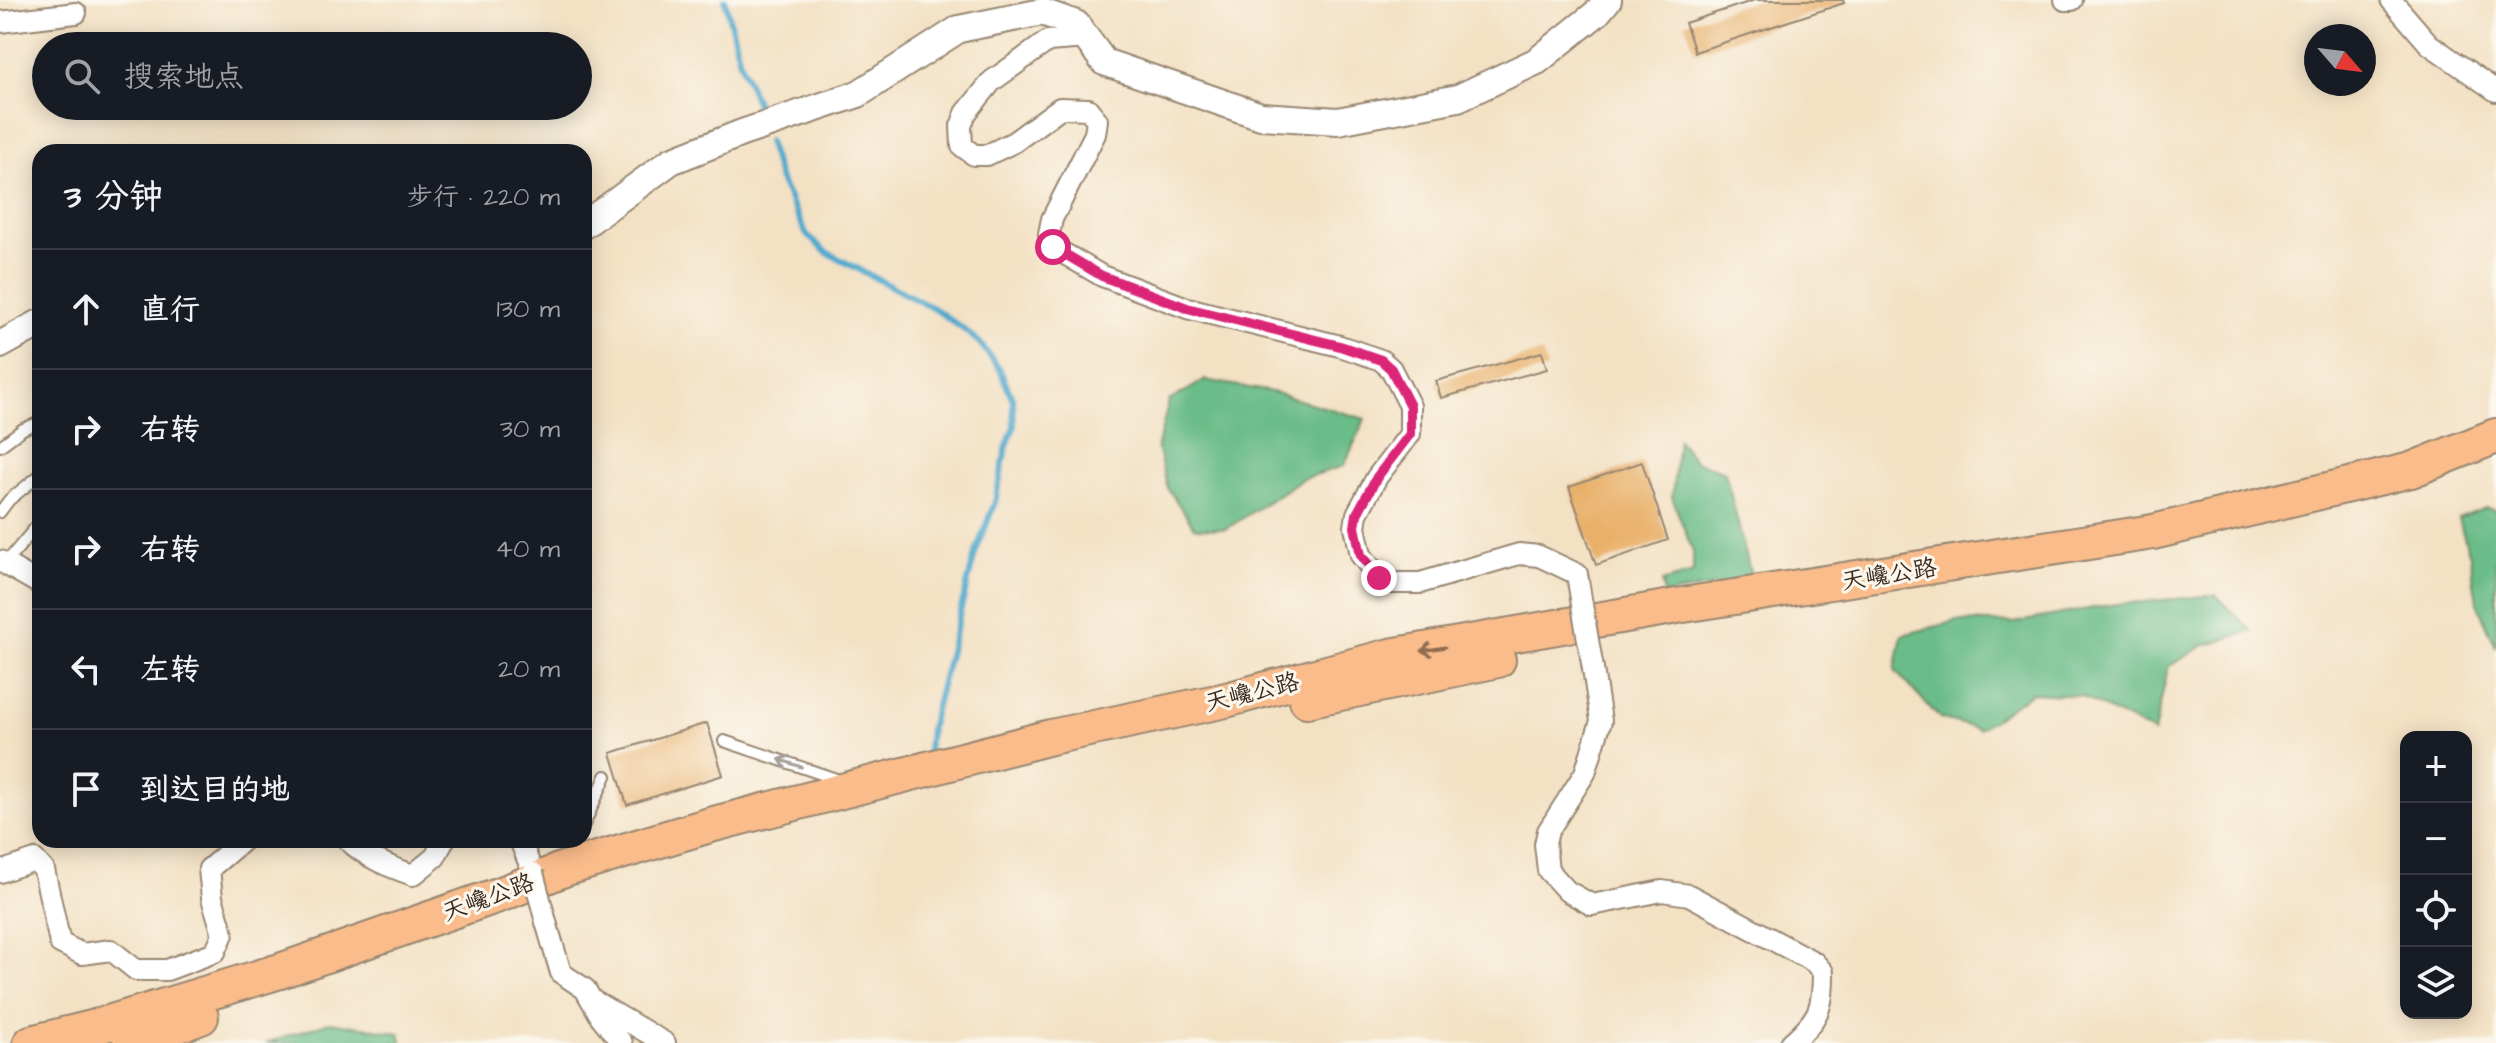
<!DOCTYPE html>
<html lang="zh">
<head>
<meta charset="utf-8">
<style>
	body { margin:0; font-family:"Architects Daughter","LXGW WenKai TC",sans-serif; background:#242831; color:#f1f3f6 }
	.controls { position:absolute; right:24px; bottom:24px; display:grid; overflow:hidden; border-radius:16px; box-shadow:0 4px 20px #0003 }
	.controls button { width:72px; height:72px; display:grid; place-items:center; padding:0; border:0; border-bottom:2px solid #363941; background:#171b24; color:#f1f3f6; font:40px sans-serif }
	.compass { position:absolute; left:2304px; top:24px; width:72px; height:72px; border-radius:50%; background:#171b24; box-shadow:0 4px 20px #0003; rotate:118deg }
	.stop { position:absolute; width:24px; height:24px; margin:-18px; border:6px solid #db2777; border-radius:50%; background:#fff }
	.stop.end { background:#db2777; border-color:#fff; box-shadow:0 2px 8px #0008 }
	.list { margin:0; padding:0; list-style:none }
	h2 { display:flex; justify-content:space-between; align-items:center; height:104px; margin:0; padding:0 32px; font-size:34px }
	h2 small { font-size:26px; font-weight:400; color:#9ea1a6 }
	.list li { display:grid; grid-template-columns:52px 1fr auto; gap:24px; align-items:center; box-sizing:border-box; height:120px; padding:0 32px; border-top:2px solid #363941 }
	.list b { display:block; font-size:30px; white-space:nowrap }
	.list em { font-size:26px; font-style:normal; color:#9ea1a6 }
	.icon { flex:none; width:44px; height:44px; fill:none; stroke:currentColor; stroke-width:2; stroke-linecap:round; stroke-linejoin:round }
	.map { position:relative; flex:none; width:2496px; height:1043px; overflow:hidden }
	.search { position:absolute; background:#171b24; box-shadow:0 4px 20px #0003; left:32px; top:32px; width:560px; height:88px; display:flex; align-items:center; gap:20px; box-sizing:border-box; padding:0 28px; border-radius:44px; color:#9ea1a6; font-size:30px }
	.panel { position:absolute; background:#171b24; box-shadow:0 4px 20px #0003; left:32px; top:144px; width:560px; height:704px; border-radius:24px }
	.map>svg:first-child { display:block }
	.forest { fill:#6abc88; stroke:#527353; stroke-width:2 }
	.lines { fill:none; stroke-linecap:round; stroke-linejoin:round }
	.stream { stroke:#50a9cd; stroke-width:6 }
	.building { fill:#e9b06a }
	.service-casing { stroke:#978671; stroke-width:14 }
	.minor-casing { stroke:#978671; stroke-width:24 }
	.tertiary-casing { stroke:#978671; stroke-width:30 }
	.trunk-casing { stroke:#978671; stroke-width:38 }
	.service { stroke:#fff; stroke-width:10 }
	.minor { stroke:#fff; stroke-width:20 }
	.tertiary { stroke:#fff; stroke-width:26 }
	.trunk { stroke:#fabc8b; stroke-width:34 }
	.minor-bridge-casing { stroke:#978671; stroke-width:24; stroke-linecap:butt }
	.minor-bridge { stroke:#fff; stroke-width:20 }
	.oneway { stroke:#916c4f }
	.oneway2 { stroke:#a79f9a }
	.route { stroke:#db2777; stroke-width:10 }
	.labels { text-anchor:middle; stroke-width:6; stroke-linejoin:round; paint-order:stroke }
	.street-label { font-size:24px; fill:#3b2a1e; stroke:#fbf7ec }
</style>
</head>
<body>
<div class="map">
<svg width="2496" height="1043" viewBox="0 0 2496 1043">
	<rect width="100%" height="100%" fill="#fbf7ec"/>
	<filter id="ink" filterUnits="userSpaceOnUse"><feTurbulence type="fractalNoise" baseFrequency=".0125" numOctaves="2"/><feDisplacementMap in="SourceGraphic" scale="16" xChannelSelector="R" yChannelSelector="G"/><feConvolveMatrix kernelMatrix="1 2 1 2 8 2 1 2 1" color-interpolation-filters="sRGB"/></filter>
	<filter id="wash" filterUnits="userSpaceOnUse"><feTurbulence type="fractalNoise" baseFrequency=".006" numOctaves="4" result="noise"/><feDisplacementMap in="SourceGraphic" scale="32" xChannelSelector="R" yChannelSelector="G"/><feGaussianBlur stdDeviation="1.8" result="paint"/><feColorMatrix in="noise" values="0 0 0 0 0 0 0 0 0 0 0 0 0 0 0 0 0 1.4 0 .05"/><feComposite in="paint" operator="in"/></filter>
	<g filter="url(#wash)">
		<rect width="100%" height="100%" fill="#f3e1c4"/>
		<path class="forest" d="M1205 380 1272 392 1365 419 1344 466 1302 479 1226 529 1195 528 1168 489 1157 448 1169 401Z
			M1678 440 1695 461 1725 472 1752 579 1664 595 1662 582 1693 573V552L1672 497Z
			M2485 508 2496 510V647L2477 603 2470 555 2458 519Z
			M2216 595 2252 631 2205 645 2168 667 2154 733 2081 696 2032 693 1979 729 1940 718 1895 671 1902 635 1957 621 2014 623 2109 605Z
			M330 1022 399 1033 402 1043H266Z"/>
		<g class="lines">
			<path class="stream" d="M725 0 740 62 757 105
				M768 141 779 178 807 235 826 252 938 311 963 329 980 343 1000 370 1013 400 1014 427 1006 449 995 502 975 554 930 729 928 752"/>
		</g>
		<g id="blocks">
			<path class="building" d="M1755 0H1843L1844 3 1695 52 1685 23Z
				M1542 352 1547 369 1441 398 1436 381Z
				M1642 462 1668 540 1596 565 1569 487Z
				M707 723 723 775 627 805 611 753Z"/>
		</g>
	</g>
	<g filter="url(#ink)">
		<use href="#blocks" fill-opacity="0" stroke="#978671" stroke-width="2"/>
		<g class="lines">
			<defs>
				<path id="service" d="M0 446 23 429 40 422
					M0 512 9 500 40 475
					M5 564 40 522
					M724 741 842 781
					M584 825 606 776
					M568 860 577 840"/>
				<path id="minor" d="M2065 0H2072
					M2391 0 2429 44 2496 91
					M0 22 76 13
					M1087 38 1048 41 992 81 966 113 961 126 962 146 974 155H987L1014 142 1060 108 1088 109 1097 120 1095 134 1052 219 1049 234 1053 247 1102 276 1187 308 1340 346 1381 360 1391 369 1410 406V434L1377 477 1357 514 1355 527 1361 555 1379 578 1392 583H1420L1519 554 1539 556 1577 574 1582 605
					M0 561 40 584
					M1593 669 1601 721 1585 773 1548 831 1545 844 1548 870 1567 891 1592 905 1662 891 1689 895 1814 962 1823 972C1823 1009 1819 1018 1791 1043
					M348 840C366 858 390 867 413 875L435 857 444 840
					M520 840 533 873
					M0 872 35 860 44 870 60 943 82 954 111 950 136 970H167L215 952 223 934 212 898 209 869 243 840
					M546 922 561 973 585 989 601 1017 622 1043
					M595 1002 665 1043"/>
				<path id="tertiary" d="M584 225 671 161 742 133 858 94 959 29 1042 12 1076 24 1104 62 1261 116 1338 121 1458 98 1537 61 1598 12 1608 0
					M0 345 40 323"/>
				<path id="trunk" d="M1307 700 1498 660
					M31 1043 92 1028 280 971 504 893 564 869 710 825 1051 737 1226 700 1390 656 1683 605 2153 532 2411 470 2496 436
					M130 1043 201 1017"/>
			</defs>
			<use href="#service" class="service-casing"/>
			<use href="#minor" class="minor-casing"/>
			<use href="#tertiary" class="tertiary-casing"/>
			<use href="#trunk" class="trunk-casing"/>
			<use href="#service" class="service"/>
			<use href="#minor" class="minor"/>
			<use href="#tertiary" class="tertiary"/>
			<use href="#trunk" class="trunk"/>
			<defs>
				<path id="minor-bridge" d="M1582 605 1593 669
					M533 873 546 922"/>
			</defs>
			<use href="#minor-bridge" class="minor-bridge-casing"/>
			<use href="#minor-bridge" class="minor-bridge"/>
		</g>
		<defs><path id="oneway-shaft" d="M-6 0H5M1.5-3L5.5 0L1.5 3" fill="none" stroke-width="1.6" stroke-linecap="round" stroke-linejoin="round" transform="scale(2)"/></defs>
		<use class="oneway" href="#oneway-shaft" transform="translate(1433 649) rotate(171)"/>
		<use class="oneway2" href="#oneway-shaft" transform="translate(790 763) rotate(-161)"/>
	</g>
	<g class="lines" filter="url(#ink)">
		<path class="route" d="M1053 247 1102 276 1187 308 1340 346 1381 360 1391 369 1410 406V434L1377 477 1357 514 1355 527 1361 555 1379 578"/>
	</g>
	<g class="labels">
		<g class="street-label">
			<text transform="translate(1889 574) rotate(-9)" y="8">天巉公路</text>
			<text transform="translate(1252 692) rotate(-14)" y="8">天巉公路</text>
			<text transform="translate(488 897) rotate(-20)" y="8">天巉公路</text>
		</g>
	</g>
</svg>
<div class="controls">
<button>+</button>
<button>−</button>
<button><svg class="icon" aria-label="locate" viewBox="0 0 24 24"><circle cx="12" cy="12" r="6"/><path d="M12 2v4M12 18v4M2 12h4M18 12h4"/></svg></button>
<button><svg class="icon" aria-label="layers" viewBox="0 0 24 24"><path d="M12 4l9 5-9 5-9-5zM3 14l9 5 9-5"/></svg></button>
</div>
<svg class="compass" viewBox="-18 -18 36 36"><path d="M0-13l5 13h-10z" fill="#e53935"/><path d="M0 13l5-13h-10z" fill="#9ea1a6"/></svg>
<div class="stop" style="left:1053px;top:247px"></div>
<div class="stop end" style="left:1379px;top:578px"></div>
<div class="search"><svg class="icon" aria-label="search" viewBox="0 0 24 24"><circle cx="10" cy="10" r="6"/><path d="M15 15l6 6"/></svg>搜索地点</div>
<section class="panel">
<h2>3 分钟<small>步行 · 220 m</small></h2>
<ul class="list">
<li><svg class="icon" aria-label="ahead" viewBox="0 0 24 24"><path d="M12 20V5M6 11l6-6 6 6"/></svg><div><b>直行</b></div><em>130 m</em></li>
<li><svg class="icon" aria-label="right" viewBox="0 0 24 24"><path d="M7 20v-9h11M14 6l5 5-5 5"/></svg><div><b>右转</b></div><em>30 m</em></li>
<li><svg class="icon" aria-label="right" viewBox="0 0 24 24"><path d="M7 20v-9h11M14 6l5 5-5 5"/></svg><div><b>右转</b></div><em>40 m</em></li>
<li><svg class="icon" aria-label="left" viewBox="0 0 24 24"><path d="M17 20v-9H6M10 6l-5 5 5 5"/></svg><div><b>左转</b></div><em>20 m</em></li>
<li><svg class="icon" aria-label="arrive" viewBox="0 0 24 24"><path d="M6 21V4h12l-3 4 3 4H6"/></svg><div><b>到达目的地</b></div></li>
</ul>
</section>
</div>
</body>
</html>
